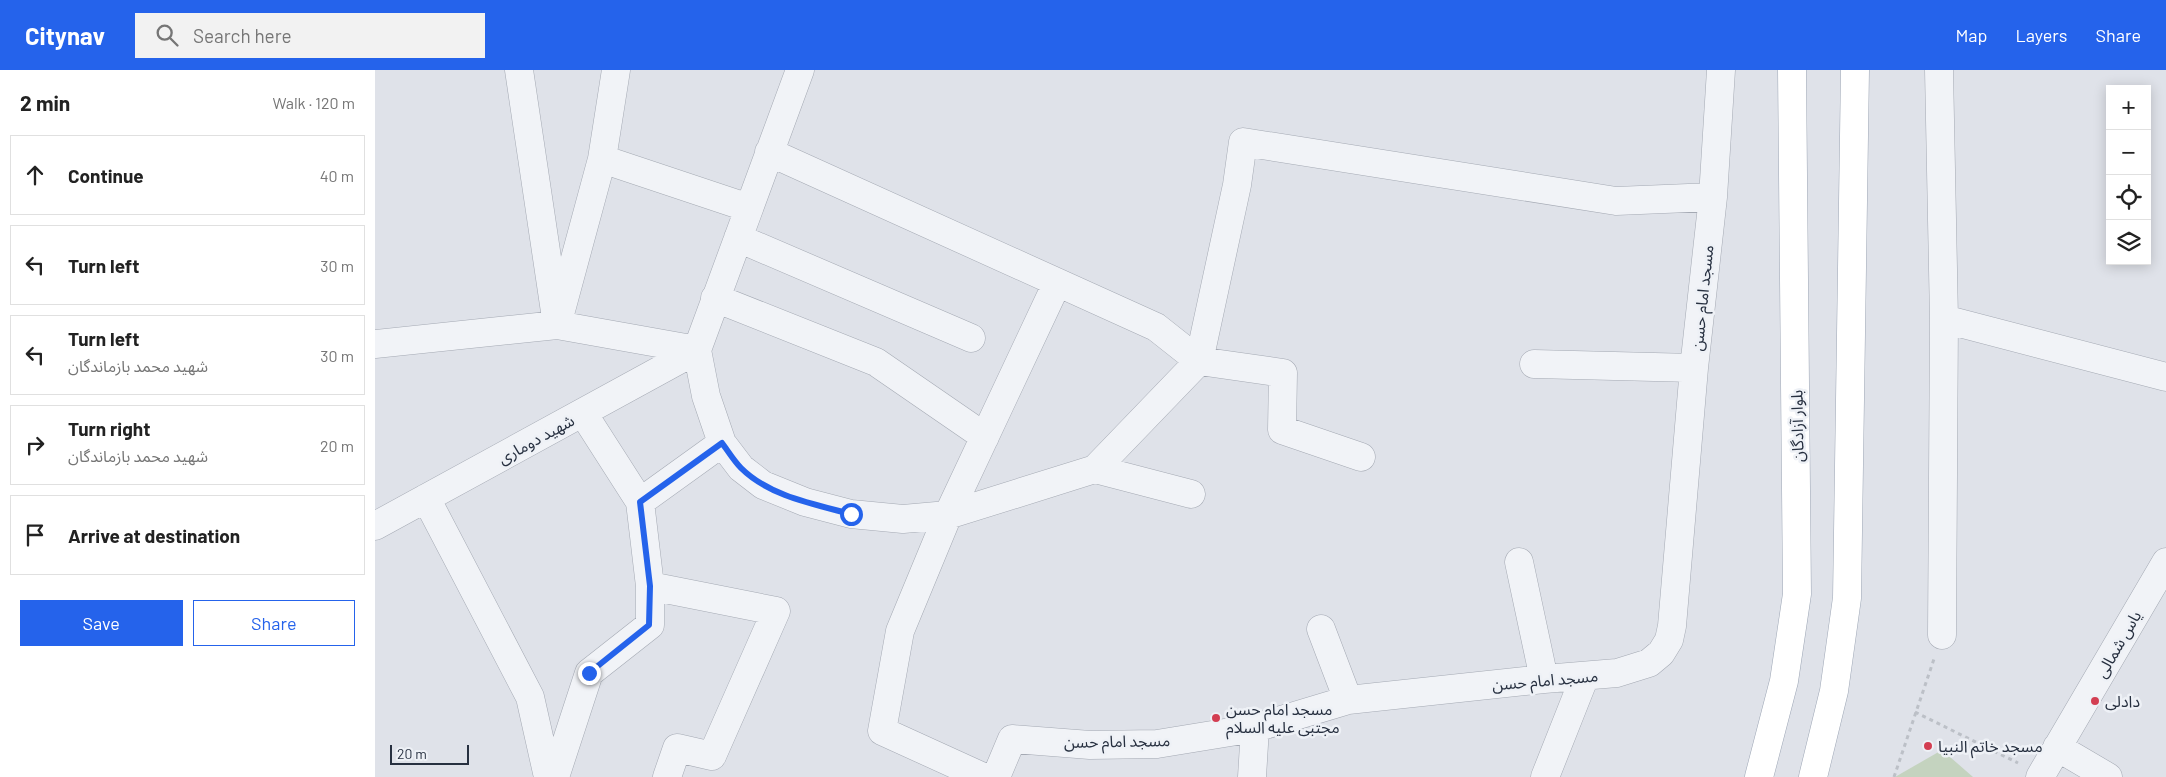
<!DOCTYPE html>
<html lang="en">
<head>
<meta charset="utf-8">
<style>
	body { margin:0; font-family:Barlow,"Noto Sans Arabic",sans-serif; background:#f2f2f2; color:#222 }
	.controls { position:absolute; right:15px; top:15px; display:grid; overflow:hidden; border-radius:0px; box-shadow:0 2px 12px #0003 }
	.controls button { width:45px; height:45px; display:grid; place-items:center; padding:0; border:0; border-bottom:1px solid #e0e0e0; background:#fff; color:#222; font:25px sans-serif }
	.scale { position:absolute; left:15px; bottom:12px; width:79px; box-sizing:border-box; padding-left:5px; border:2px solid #273040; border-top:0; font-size:14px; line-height:18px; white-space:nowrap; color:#273040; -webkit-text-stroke:4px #eef1f6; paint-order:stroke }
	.stop { position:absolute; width:15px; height:15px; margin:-11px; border:4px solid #2563eb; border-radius:50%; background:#fff }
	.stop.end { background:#2563eb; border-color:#fff; box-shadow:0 1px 5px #0008 }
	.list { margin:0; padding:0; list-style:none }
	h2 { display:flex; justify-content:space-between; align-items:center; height:65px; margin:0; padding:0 20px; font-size:21px }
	h2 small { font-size:16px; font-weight:400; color:#767676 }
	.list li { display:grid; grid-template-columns:32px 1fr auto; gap:15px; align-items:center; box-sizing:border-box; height:80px; margin:0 10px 10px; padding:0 10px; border:1px solid #e0e0e0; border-radius:0px }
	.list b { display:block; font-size:19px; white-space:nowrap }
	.list p { margin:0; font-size:16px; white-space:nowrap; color:#767676 }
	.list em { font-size:16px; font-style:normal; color:#767676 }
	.actions { display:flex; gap:10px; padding:15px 20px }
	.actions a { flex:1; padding:11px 0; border:1px solid #2563eb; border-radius:0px; text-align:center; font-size:18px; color:#2563eb }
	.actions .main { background:#2563eb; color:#fff }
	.icon { flex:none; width:28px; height:28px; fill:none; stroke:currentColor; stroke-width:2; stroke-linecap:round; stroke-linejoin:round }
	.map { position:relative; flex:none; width:1791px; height:707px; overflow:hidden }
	header { display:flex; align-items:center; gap:30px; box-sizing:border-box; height:70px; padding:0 25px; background:#2563eb; color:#fff }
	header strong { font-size:24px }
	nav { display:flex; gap:28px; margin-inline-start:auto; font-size:18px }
	.search { width:350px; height:45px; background:#f2f2f2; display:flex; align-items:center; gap:12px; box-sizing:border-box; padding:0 18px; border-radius:0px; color:#767676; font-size:19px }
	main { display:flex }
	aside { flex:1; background:#fff }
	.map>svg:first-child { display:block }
	.green { fill:#c4d3bf }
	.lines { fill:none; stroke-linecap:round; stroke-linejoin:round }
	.minor-casing { stroke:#a4a9b3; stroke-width:29 }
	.major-casing { stroke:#9da6b5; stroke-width:29 }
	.path { stroke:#bcc0c7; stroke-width:3; stroke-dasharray:4 4; stroke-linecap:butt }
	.minor { stroke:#f1f3f7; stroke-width:28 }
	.major { stroke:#fff; stroke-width:28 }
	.route { stroke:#2563eb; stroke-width:6 }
	.poi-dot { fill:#d33e52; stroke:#eef1f6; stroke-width:2 }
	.labels { text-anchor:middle; stroke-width:5; stroke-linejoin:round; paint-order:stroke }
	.street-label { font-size:16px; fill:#273040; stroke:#eef1f6 }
	.poi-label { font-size:16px; fill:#273040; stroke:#eef1f6; text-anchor:start }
</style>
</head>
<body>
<header>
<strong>Citynav</strong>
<div class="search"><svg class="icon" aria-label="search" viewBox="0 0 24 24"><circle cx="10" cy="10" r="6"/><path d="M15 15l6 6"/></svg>Search here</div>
<nav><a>Map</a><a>Layers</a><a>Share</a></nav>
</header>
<main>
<aside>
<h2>2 min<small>Walk · 120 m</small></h2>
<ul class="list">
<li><svg class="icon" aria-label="ahead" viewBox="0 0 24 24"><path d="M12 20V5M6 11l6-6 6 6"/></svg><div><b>Continue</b></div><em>40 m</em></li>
<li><svg class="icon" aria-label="left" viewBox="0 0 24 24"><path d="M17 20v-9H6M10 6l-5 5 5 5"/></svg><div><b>Turn left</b></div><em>30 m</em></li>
<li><svg class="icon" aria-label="left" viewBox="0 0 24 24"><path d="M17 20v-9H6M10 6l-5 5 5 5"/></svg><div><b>Turn left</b><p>شهید محمد بازماندگان</p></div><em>30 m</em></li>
<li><svg class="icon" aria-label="right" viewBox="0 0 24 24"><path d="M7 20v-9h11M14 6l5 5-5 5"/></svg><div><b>Turn right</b><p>شهید محمد بازماندگان</p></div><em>20 m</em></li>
<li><svg class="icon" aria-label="arrive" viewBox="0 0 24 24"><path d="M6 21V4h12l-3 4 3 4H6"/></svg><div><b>Arrive at destination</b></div></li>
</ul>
<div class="actions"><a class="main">Save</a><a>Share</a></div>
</aside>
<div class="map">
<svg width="1791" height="707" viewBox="0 0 1791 707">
	<rect width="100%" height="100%" fill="#dfe2e9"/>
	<path class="green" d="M1567 680 1598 707H1520Z"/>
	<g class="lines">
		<defs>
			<path id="minor" d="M144 0 182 255
				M241 0 227 89 374 138
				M425 0 322 280 331 326 347 373 366 398 388 415 430 432 476 444 528 449 573 445 720 399 824 291 862 115 868 72 1241 131 1338 127 1346 0
				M1564 0 1569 249 1567 565
				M394 82 781 257 824 291 908 303 907 360 986 387
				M363 168 596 268
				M340 228 501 292 610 367
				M185 244 227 89
				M1569 249 1791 307
				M0 274 182 255 322 280
				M1159 294 1319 298
				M208 343 265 432 347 373
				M720 399 816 424
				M51 428 155 627 173 707
				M0 456 322 280
				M1144 492 1169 609
				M275 516 401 541 337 686 302 678 292 707
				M946 559 973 630
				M1682 677 1733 707
				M180 707 214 603 275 555V516L265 432
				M608 707 507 661 525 561 573 445 682 213
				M621 707 637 669 715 675 782 674 880 658 973 630 1169 609 1242 603 1274 593 1286 583 1294 570 1297 556 1319 298 1338 127
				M877 707 880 658
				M1170 707 1210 606
				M1665 707 1791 492"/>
			<path id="major" d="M1384 707 1409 611 1422 524 1417 0
				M1438 707 1459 621 1472 528 1480 0"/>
		</defs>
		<use href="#minor" class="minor-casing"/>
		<use href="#major" class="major-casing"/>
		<path class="path" d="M1540 642 1643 693
			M1519 707 1559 589"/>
		<use href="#minor" class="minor"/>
		<use href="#major" class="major"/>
	</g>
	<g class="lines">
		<path class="route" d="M214 603 274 555 275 516 265 432 347 373C353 381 359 391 366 398 394 426 438 434 476 444"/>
	</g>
	<g class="poi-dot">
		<circle cx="1720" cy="631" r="5"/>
		<circle cx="841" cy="648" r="5"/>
		<circle cx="1553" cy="676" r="5"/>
	</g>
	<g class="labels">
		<g class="street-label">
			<text transform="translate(1327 228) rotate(-84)" y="6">مسجد امام حسن</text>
			<text transform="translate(1422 356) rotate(-91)" y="6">بلوار آزادگان</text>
			<text transform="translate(161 369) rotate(-29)" y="6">شهید دوماری</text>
			<text transform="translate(1743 574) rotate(-60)" y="6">یاس شمالی</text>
			<text transform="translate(1170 610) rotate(-5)" y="6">مسجد امام حسن</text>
			<text transform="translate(742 671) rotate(-1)" y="6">مسجد امام حسن</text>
		</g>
		<g class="poi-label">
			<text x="1730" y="637">دادلی</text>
			<text x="851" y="645">مسجد امام حسن<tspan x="851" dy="18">مجتبی علیه السلام</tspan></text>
			<text x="1563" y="682">مسجد خاتم النبیا</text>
		</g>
	</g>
</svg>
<div class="controls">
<button>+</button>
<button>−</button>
<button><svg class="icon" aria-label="locate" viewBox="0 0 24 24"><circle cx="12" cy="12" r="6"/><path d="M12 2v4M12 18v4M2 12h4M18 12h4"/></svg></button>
<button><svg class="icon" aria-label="layers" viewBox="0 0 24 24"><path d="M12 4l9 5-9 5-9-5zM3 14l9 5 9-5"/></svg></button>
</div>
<div class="scale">20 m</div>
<div class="stop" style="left:476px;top:444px"></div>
<div class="stop end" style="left:214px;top:603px"></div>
</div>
</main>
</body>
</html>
